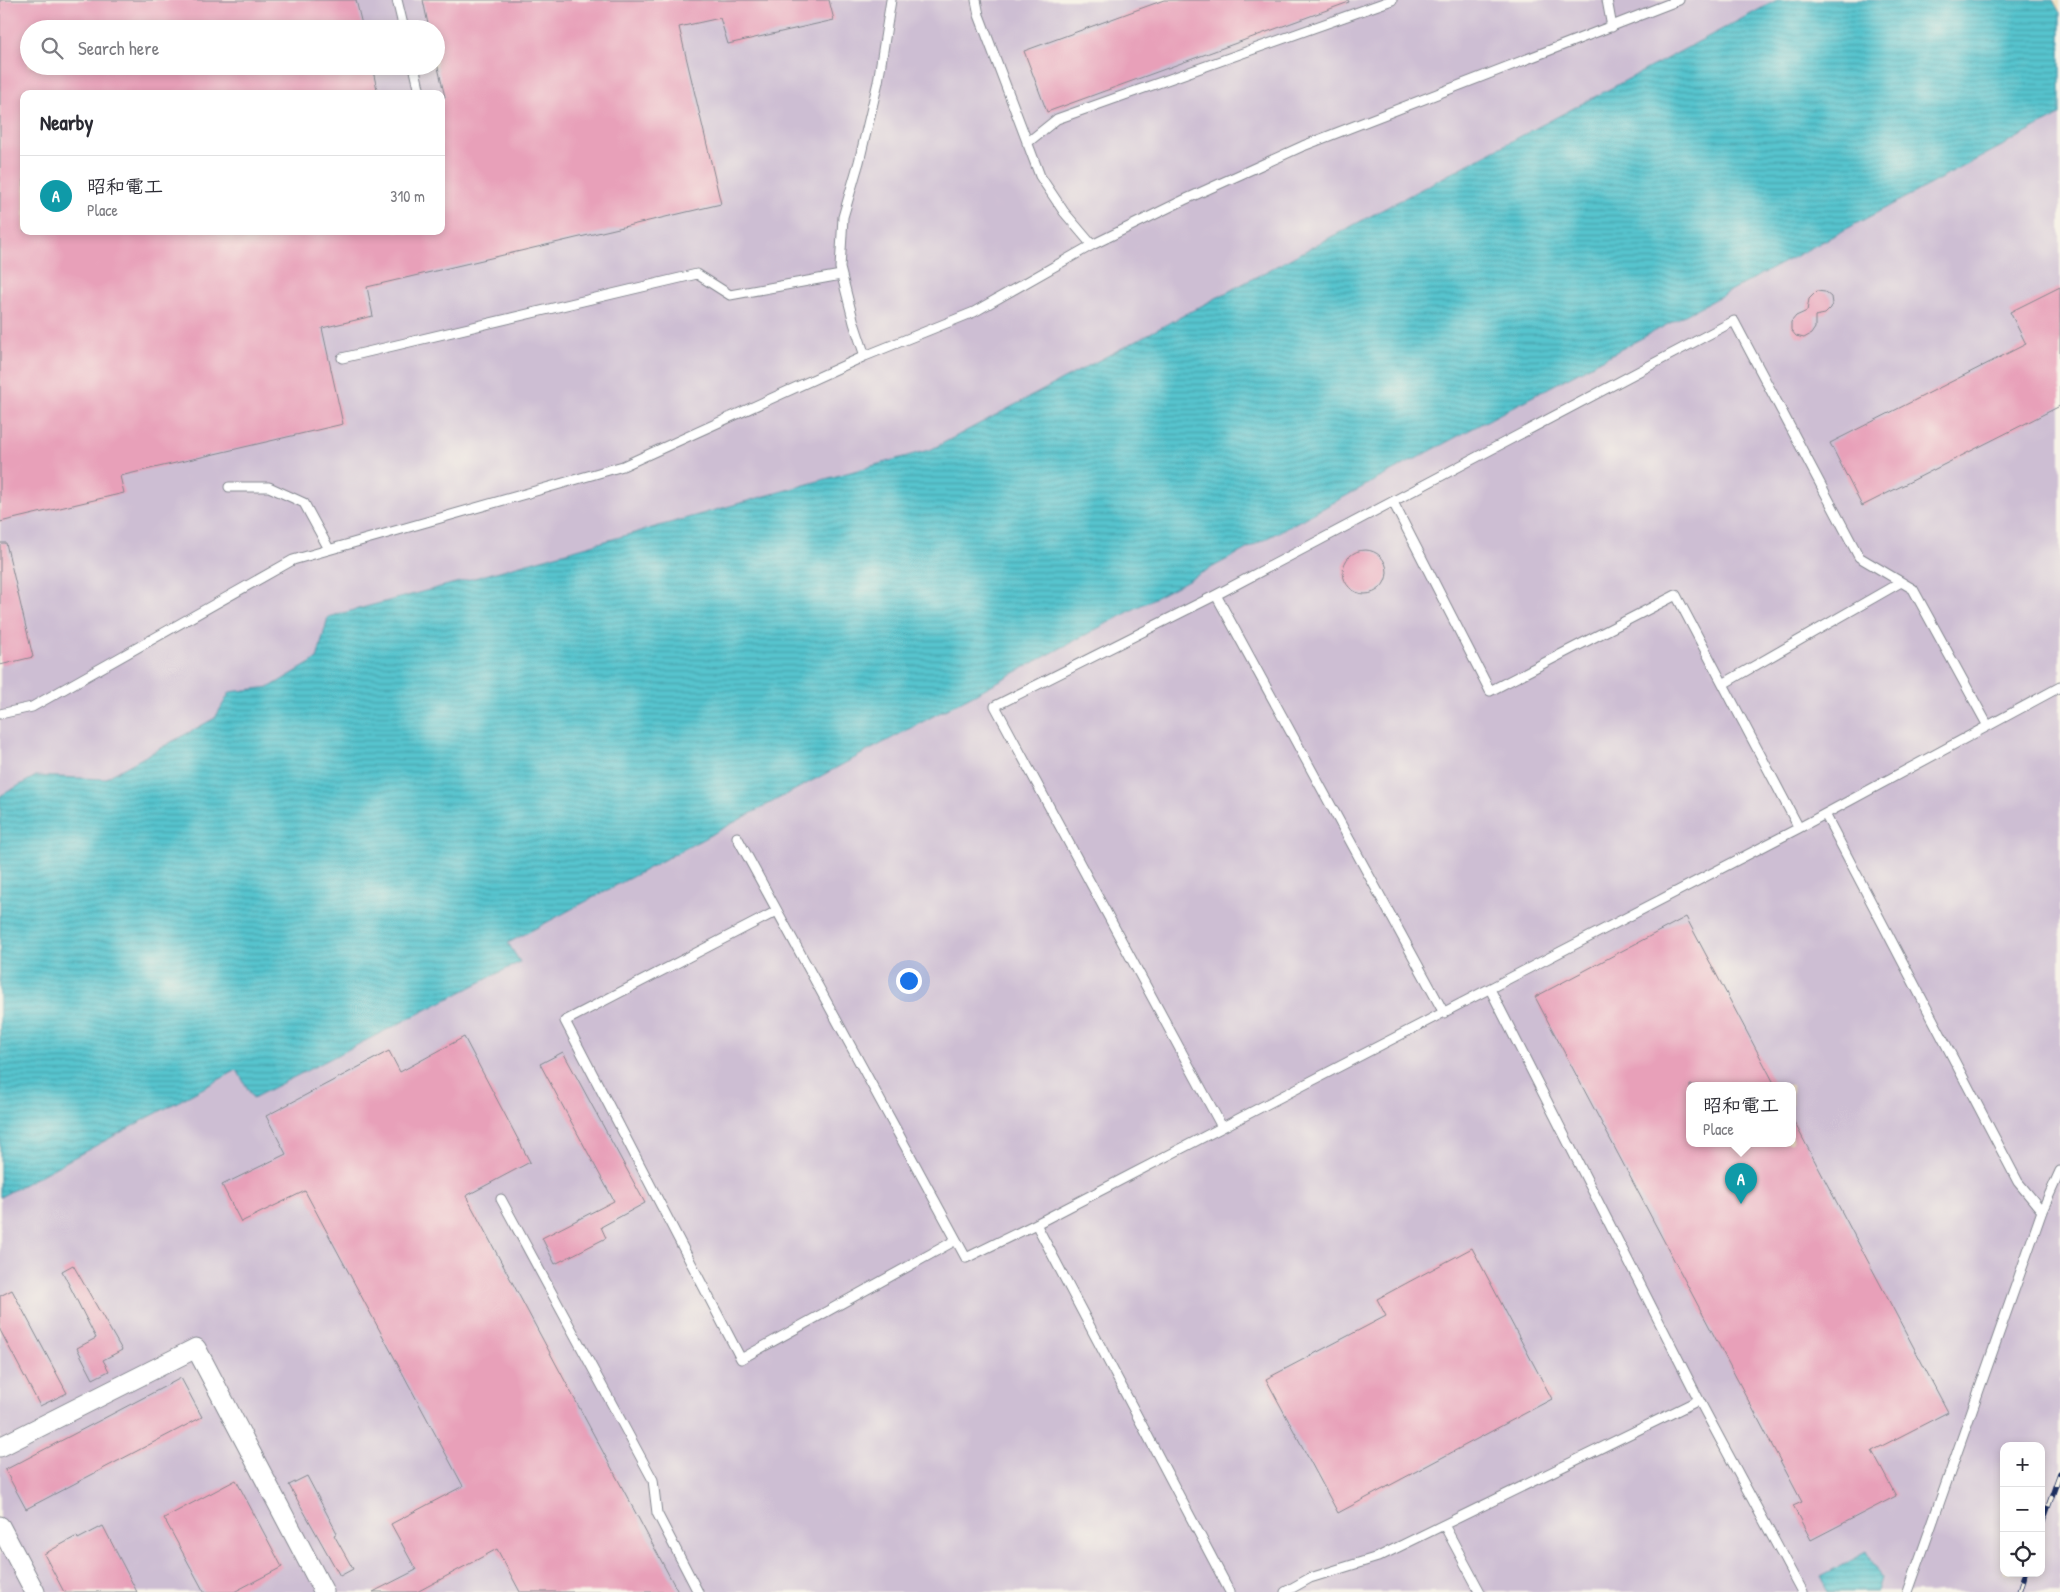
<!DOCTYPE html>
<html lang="en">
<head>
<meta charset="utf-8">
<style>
	body { margin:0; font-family:"Patrick Hand","Klee One",sans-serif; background:#f7f7f7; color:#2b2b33 }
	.controls { position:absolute; right:15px; bottom:15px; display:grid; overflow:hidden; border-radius:10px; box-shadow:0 2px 8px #0003 }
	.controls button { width:45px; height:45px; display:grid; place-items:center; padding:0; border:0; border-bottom:1px solid #e1e1e2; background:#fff; color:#2b2b33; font:25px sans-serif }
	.you { position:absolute; left:908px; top:980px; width:18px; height:18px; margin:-12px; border:4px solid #fff; border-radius:50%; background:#1a73e8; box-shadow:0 0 0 8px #1a73e833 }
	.badge { display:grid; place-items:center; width:32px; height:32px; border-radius:50%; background:#b5179e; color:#fff; font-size:16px; font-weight:700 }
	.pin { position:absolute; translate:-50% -41px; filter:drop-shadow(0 1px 2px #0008) }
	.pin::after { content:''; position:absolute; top:26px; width:18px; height:15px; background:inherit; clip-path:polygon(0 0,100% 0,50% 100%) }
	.popup { position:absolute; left:1686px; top:1082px; width:110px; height:65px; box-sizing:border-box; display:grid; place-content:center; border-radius:10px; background:#fff; filter:drop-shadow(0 1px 4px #0005); font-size:16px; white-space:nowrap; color:#7c7c81 }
	.popup b { font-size:19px; color:#2b2b33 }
	.popup::after { content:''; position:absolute; left:50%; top:100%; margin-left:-10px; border:10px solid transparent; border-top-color:#fff }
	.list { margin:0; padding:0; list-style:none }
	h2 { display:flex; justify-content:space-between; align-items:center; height:65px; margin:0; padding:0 20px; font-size:21px }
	h2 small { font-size:16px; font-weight:400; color:#7c7c81 }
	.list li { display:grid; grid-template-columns:32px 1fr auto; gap:15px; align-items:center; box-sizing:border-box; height:80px; padding:0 20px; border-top:1px solid #e1e1e2 }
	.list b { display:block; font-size:19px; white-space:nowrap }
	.list p { margin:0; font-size:16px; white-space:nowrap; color:#7c7c81 }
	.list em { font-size:16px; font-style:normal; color:#7c7c81 }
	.icon { flex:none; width:28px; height:28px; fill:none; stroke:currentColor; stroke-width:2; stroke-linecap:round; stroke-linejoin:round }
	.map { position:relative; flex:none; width:2060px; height:1592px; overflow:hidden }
	.search { position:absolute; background:#fff; box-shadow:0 2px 8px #0003; left:20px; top:20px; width:425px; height:55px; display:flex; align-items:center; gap:12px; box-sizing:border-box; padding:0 18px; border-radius:28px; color:#7c7c81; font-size:19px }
	.panel { position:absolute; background:#fff; box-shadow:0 2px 8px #0003; left:20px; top:90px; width:425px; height:145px; border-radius:10px }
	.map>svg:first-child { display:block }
	.industrial { fill:#cdbed3; fill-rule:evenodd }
	.water { fill:url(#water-rules); stroke:#397a96 }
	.building { fill:#e8a0b9 }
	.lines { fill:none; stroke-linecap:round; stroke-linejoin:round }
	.service-casing { stroke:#858890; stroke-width:11 }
	.minor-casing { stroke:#858890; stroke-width:21 }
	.service { stroke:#fff; stroke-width:9 }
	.minor { stroke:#fff; stroke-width:19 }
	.rail-casing { stroke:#1b2f5e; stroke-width:5.5 }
	.rail { stroke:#f7f3e8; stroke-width:4; stroke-dasharray:11; stroke-linecap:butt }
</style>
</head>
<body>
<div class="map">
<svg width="2060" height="1592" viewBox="0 0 2060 1592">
	<defs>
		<pattern id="water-rules" width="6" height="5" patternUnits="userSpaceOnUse" patternTransform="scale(1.25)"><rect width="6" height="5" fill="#57c4ce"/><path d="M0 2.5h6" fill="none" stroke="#47a0aa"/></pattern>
	</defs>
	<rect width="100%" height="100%" fill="#f7f3e8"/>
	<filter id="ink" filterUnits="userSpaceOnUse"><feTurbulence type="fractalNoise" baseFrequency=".02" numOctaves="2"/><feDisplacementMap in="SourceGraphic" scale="10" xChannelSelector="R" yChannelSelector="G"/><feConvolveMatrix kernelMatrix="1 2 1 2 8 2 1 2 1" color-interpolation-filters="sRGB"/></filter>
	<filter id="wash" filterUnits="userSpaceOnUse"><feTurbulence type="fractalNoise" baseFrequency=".0096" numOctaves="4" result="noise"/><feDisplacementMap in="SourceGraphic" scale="20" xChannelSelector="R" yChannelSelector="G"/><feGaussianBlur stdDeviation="1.12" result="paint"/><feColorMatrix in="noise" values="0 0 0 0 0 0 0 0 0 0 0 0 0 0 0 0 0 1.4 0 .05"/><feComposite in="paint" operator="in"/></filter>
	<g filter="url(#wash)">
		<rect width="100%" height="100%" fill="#efe0c1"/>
		<path class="industrial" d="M0 0H1777L932 449 478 577 328 617 317 659 270 687 230 692 215 718 104 779 36 776 0 796ZM29 29H436V66H29ZM24 94H441V231H24Z
			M2060 115V1592H0V1197L237 1070 253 1097 519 962 507 943ZM1690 1085H1792V1143H1690ZM2004 1446H2041V1573H2004Z"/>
		<path class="water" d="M1777 0H2053L2060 13V115L508 943 520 962 253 1098 237 1070 0 1197V796L36 776 104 779 215 718 230 692 270 687 317 659 328 617 478 577 932 449Z
			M1867 1552 1881 1578 1877 1592H1828L1820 1577Z"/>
		<g id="blocks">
			<path class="building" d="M0 0H356L363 29H29V66H372L378 94H24V231H441V98L445 97 436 59V29H429L423 0H829L834 20 728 44 720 18 679 27 721 204 367 287 373 316 322 328 343 424 120 476 124 493 0 522Z
				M1164 0H1348L1349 2 1047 112 1024 51Z
				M2060 287V406L1862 506 1830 443 2026 344 2010 312Z
				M1817 291 1825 292 1831 297 1832 304 1831 308 1825 314 1815 316V328L1811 334 1804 338 1796 336 1791 330V322L1796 316 1807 311 1809 299Z
				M0 543H6L33 657 0 665Z
				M1343 572a22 22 0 1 1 44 0a22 22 0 1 1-44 0Z
				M1686 917 1775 1085H1690V1143H1792V1118L1948 1412 1872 1451 1896 1496 1811 1540 1793 1506 1802 1502 1535 997Z
				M464 1037 530 1162 466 1196 678 1592H520L497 1549 417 1592H373L416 1570 391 1524 463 1486 305 1191 241 1222 222 1185 286 1154 266 1116 389 1051 400 1072Z
				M563 1052 645 1203 601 1227 606 1238 555 1264 542 1238 614 1201 540 1064Z
				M1472 1248 1552 1399 1338 1513 1266 1379 1386 1316 1377 1299Z
				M73 1265 122 1350 103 1360 109 1371 93 1379 77 1348 96 1338 62 1271Z
				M12 1290 67 1393 40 1406 0 1330V1296Z
				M181 1378 202 1417 26 1509 5 1470Z
				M307 1476 337 1533 334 1535 353 1569 340 1576 289 1485Z
				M236 1480 282 1567 234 1592H204L164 1518Z
				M103 1526 137 1592H64L44 1554 77 1536 78 1539Z"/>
		</g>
	</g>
	<g filter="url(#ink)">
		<use href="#blocks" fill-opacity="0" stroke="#858890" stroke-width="1"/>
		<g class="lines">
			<defs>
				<path id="service" d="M397 0 404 29
					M976 0 979 15 1040 176 1064 212 1092 245 1184 200 1303 146 1679 0
					M1607 0 1612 27
					M414 66 419 88
					M1027 143 1057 119 1392 0
					M865 356 854 323 840 268 843 217 859 162 878 82 891 0
					M342 358 697 274 730 295 841 275
					M229 487H269L304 503 329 549
					M1393 502 1490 691 1676 595 1799 828
					M1216 595 1444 1013
					M1723 684 1901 582
					M0 714 32 707 293 560 623 466 865 356 974 312 1092 245
					M1825 814 2018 1182 2042 1211
					M737 837 966 1258 1036 1224 1799 828 2060 687
					M777 911 565 1021 741 1359 956 1240
					M1490 989 1699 1400 1802 1592
					M1222 1127 995 706 1216 595 1734 321 1859 557 1913 589 1988 726
					M501 1199 653 1480 657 1513 698 1592
					M1036 1224 1230 1592
					M1444 1525 1480 1592
					M1285 1592 1310 1578 1378 1557 1699 1400
					M1908 1592 2042 1211 2060 1171"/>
				<path id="minor" d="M0 1447 196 1348 324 1592
					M0 1526 35 1592"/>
			</defs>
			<use href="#service" class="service-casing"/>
			<use href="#minor" class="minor-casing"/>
			<use href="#service" class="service"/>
			<use href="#minor" class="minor"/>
			<defs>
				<path id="rail" d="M2041 1527 2060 1473
					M2019 1592 2025 1573"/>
			</defs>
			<use href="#rail" class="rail-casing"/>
			<use href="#rail" class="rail"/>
		</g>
	</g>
</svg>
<div class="controls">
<button>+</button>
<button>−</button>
<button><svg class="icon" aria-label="locate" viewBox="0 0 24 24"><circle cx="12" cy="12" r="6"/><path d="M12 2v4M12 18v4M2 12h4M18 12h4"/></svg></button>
</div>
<div class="you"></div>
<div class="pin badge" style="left:1741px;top:1204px;background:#0f9aa8">A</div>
<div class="popup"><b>昭和電工</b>Place</div>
<div class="search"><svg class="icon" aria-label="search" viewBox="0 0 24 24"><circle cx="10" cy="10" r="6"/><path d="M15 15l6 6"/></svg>Search here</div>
<section class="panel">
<h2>Nearby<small></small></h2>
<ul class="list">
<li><span class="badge" style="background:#0f9aa8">A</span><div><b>昭和電工</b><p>Place</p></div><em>310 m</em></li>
</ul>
</section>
</div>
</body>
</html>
